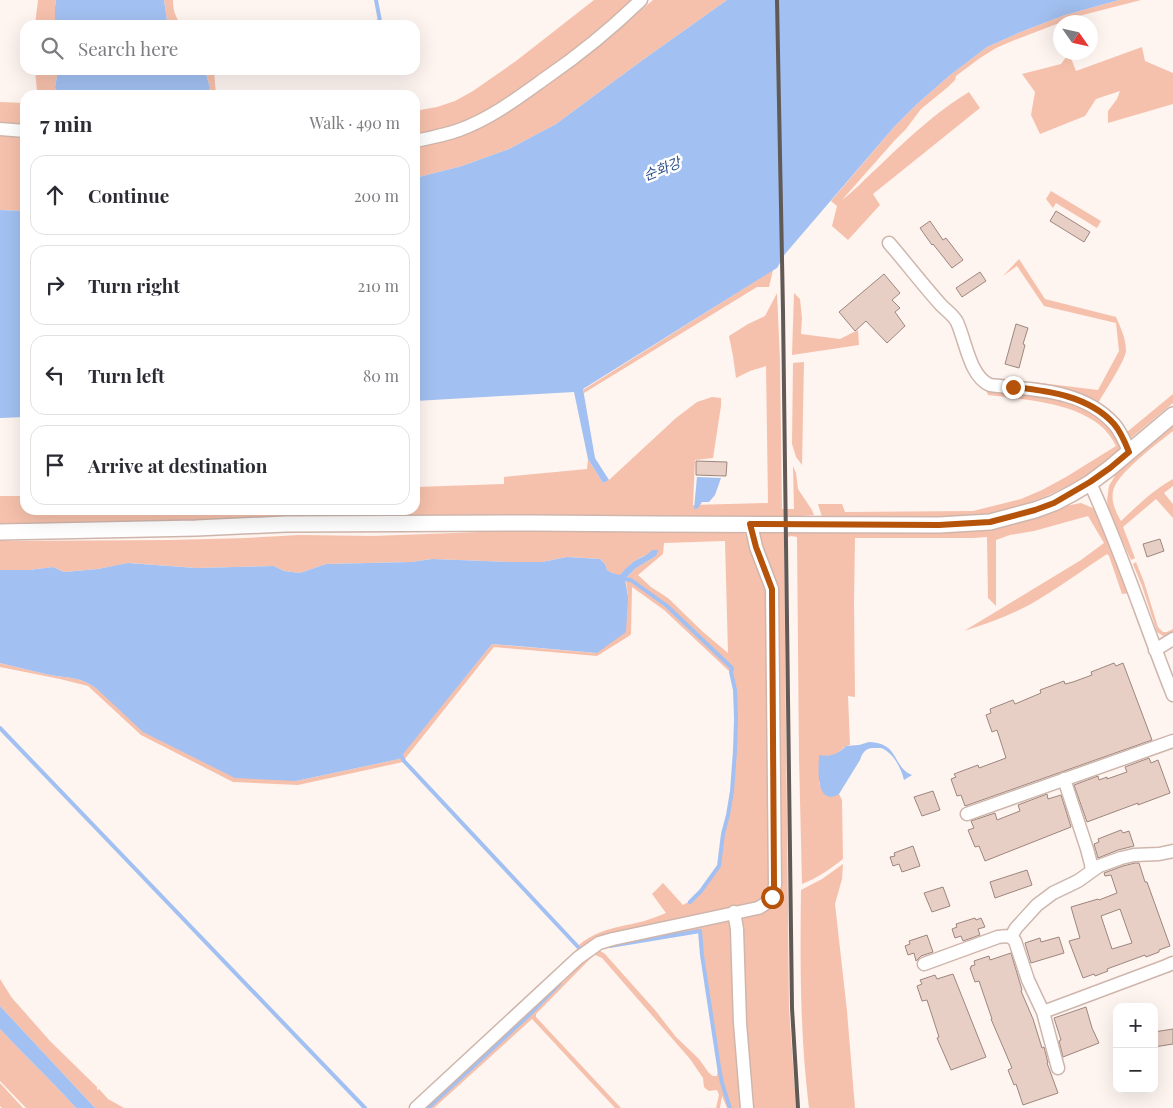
<!DOCTYPE html>
<html lang="en">
<head>
<meta charset="utf-8">
<style>
	body { margin:0; font-family:"Playfair Display","Noto Sans KR",serif; background:#f2f2f3; color:#2b2b33 }
	.controls { position:absolute; right:15px; bottom:15px; display:grid; overflow:hidden; border-radius:10px; box-shadow:0 5px 20px #0002 }
	.controls button { width:45px; height:45px; display:grid; place-items:center; padding:0; border:0; border-bottom:1px solid #e1e1e2; background:#fff; color:#2b2b33; font:25px sans-serif }
	.compass { position:absolute; left:1053px; top:15px; width:45px; height:45px; border-radius:50%; background:#fff; box-shadow:0 5px 20px #0002; rotate:124deg }
	.stop { position:absolute; width:15px; height:15px; margin:-11px; border:4px solid #b45309; border-radius:50%; background:#fff }
	.stop.end { background:#b45309; border-color:#fff; box-shadow:0 1px 5px #0008 }
	.list { margin:0; padding:0; list-style:none }
	h2 { display:flex; justify-content:space-between; align-items:center; height:65px; margin:0; padding:0 20px; font-size:21px }
	h2 small { font-size:16px; font-weight:400; color:#7c7c81 }
	.list li { display:grid; grid-template-columns:32px 1fr auto; gap:15px; align-items:center; box-sizing:border-box; height:80px; margin:0 10px 10px; padding:0 10px; border:1px solid #e1e1e2; border-radius:15px }
	.list b { display:block; font-size:19px; white-space:nowrap }
	.list em { font-size:16px; font-style:normal; color:#7c7c81 }
	.icon { flex:none; width:28px; height:28px; fill:none; stroke:currentColor; stroke-width:2; stroke-linecap:round; stroke-linejoin:round }
	.map { position:relative; flex:none; width:1173px; height:1108px; overflow:hidden }
	.search { position:absolute; background:#fff; box-shadow:0 5px 20px #0002; left:20px; top:20px; width:400px; height:55px; display:flex; align-items:center; gap:12px; box-sizing:border-box; padding:0 18px; border-radius:15px; color:#7c7c81; font-size:19px }
	.panel { position:absolute; background:#fff; box-shadow:0 5px 20px #0002; left:20px; top:90px; width:400px; height:425px; border-radius:15px }
	.map>svg:first-child { display:block }
	.green { fill:#f6c1ac; fill-rule:evenodd }
	.water { fill:#a2c0f1 }
	.lines { fill:none; stroke-linecap:round; stroke-linejoin:round }
	.stream { stroke:#a2c0f1; stroke-width:4 }
	.building { fill:#e8cfc5; stroke:#9d867d; fill-rule:evenodd }
	.minor-casing { stroke:#cfb6ac; stroke-width:15 }
	.tertiary-casing { stroke:#cfb6ac; stroke-width:18 }
	.minor { stroke:#fff; stroke-width:12 }
	.tertiary { stroke:#fff; stroke-width:15 }
	.rail { stroke:#615955; stroke-width:4 }
	.route { stroke:#b45309; stroke-width:6 }
	.labels { text-anchor:middle; stroke-width:5; stroke-linejoin:round; paint-order:stroke }
	.water-label { font-size:14px; font-style:italic; fill:#2c508c; stroke:#fff }
</style>
</head>
<body>
<div class="map">
<svg width="1173" height="1108" viewBox="0 0 1173 1108">
	<rect width="100%" height="100%" fill="#fef4f0"/>
	<path class="green" d="M38 0H56L55 7V25H35Z
		M164 0H173C173 10 175 17 182 25H172L167 20Z
		M594 0H638L624 13 513 97 466 123 415 136V111L437 107 455 101 473 91 516 61Z
		M653 0H727L644 59 556 124 509 149 462 166 415 178V146L466 132 620 28Z
		M1119 0H1141L1075 17 1012 41 996 48 980 58 956 76 955 80 948 87 921 109 906 129 895 140 842 200C854 191 865 179 876 169 904 142 937 111 969 92L980 108 873 194 880 205 848 240 832 226 837 206 831 201 894 127 917 104 949 76 987 47 1023 31 1065 15Z
		M1142 47 1145 61 1173 73V104L1108 123V111L1117 99 1120 91 1096 99 1085 116 1040 134 1031 115 1035 92 1022 74 1061 64 1069 53 1076 71Z
		M35 70H58L55 88 59 95H39L37 91Z
		M205 70H214L216 95H207L210 88Z
		M0 102 25 103V127L0 125Z
		M0 133 25 134V211L0 210Z
		M1051 191 1101 221 1097 228 1056 203 1053 208 1046 199Z
		M1019 259 1045 299 1116 317C1121 328 1126 339 1126 351 1125 361 1104 393 1098 403L1033 382 1098 390 1119 351 1116 323 1044 306 1017 266 1003 276Z
		M773 270 769 287H757L584 393 583 390Z
		M777 293 780 360 782 509H794L793 466 796 473 798 489 812 510 814 515 790 517 616 518 0 527V496H25V510H415V487L504 484V477L587 469 588 459 603 483 609 480 676 418 697 402 712 397 721 398V406L713 458 695 460 693 505 768 503 766 366 750 371 736 378 733 356 729 336 748 324 765 316Z
		M794 293 800 299 802 318 801 334 840 339 858 330 859 345 792 355Z
		M804 362 802 465 796 457 792 444 793 363Z
		M986 390 1046 396 1063 400 1088 409 1112 429 1123 446C1112 456 1102 466 1090 473 1054 496 1011 512 970 517H822L818 504H842L845 512 973 511 1021 499 1042 490 1066 477 1116 446C1097 403 1029 400 988 395Z
		M1173 394V403L1131 438 1127 432Z
		M1173 421V431C1158 443 1120 471 1114 488 1110 499 1115 511 1121 521 1137 506 1153 490 1173 479V486L1164 493 1173 504V518L1156 499 1123 527 1135 558 1131 560 1109 512 1107 500 1109 486 1117 472Z
		M1081 503 1095 509 1100 517 1130 593 1122 594 1109 556 1107 554C1081 571 1056 590 1029 605 1008 616 986 624 964 631L1081 560 1104 543 1088 516 1034 531 1010 535 996 540V606L988 598 987 537 973 538H855L854 602 855 697 848 696 850 745C843 746 842 751 836 754 831 756 825 756 819 756V784L831 797 839 794 842 800 843 859C830 869 818 878 802 884L799 757 797 537 791 536 784 538 789 1007 796 1108H749L740 924C744 912 764 910 776 906L777 891 773 587 757 535 761 532 1009 523 1065 506Z
		M481 532H742L747 535 768 589 772 887 763 900 754 903 740 907 700 914 670 923 607 938 414 1108H408L579 947 580 949 581 948 579 945C597 930 614 928 636 923 646 921 656 917 666 913L652 894 663 883 683 905 690 901 691 903 702 892 720 866 724 834 729 815 732 791 736 752 737 717 736 690 732 672 733 667 668 606 632 579 626 578 636 568 656 556C654 556 649 555 647 555 637 557 626 568 620 576L612 573 607 570 605 564 600 559 567 557 542 562H510L432 559 411 562 326 564 300 573 284 571 274 566 196 568 129 563 98 569 64 572 53 567 29 570H0V541L171 540 246 538 299 535 373 536ZM725 541 728 653 703 632 668 598 651 587 638 575 663 554 664 543Z
		M1136 562 1144 582 1158 627 1163 632H1167L1173 629V634L1163 636 1157 632 1142 586 1133 564Z
		M626 581H631L666 607 731 668 730 672 664 610 632 587 631 634 629 636 597 656 494 647 404 760 401 755 492 644 596 653 628 597Z
		M0 663C16 667 33 671 50 675 68 678 82 677 97 689L296 781 399 759 400 757 403 762 298 785 233 782 141 735 88 686 60 679 0 667Z
		M843 864 842 879 835 904 847 1011 855 1108H809C800 1036 800 963 801 890L822 879Z
		M717 919H728L732 921 733 925 736 1009 744 1108H731L723 1083 720 1067 700 930 607 945 591 951 565 976 529 1014 427 1108H419L582 957 596 946 603 943Z
		M599 950 605 954 655 1010 676 1037 699 1059 709 1073 713 1076H717L718 1067 721 1084 729 1108H727L722 1096 720 1108H716L719 1095 717 1090 709 1091 706 1089 704 1087 703 1078 690 1059 602 958 595 955 590 959 536 1014V1017L621 1108H615L532 1019 434 1108H429L530 1016 582 963Z
		M0 979 12 998 50 1041 97 1087V1090L99 1089 108 1099 124 1108H95L0 1006Z
		M0 1029C25 1056 52 1081 76 1108H26L0 1081Z
		M0 1083 23 1108H2L0 1106Z"/>
	<path class="water" d="M56 0H164L167 20 172 25H55V7Z
		M727 0H1119L1065 15 1023 31 987 47 949 76 917 104 894 127 785 254 777 268 583 389 595 458 609 480 603 483 588 459 574 392 415 401V178L462 166 509 149 556 124 644 59Z
		M58 70H205L210 88 207 95H59L55 88Z
		M0 210 25 211V417L0 418Z
		M697 477 721 478 715 495 709 502H702L698 508 694 509Z
		M652 550H658L656 556 636 568 625 579 628 597 626 632 597 653 492 644 399 759 296 781 235 778 143 732 97 689C82 677 68 678 50 675 33 671 16 667 0 663V570H29L53 567 64 572 98 569 128 563 196 568 274 566 284 571 300 573 326 564 411 562 432 559 510 562H542L567 557 600 559 605 564 607 570 612 573 620 575C625 569 631 563 638 559 644 556 648 555 652 550Z
		M869 742C900 743 892 767 912 775L904 780C901 768 893 752 881 748 880 748 874 748 873 748 865 748 862 754 860 760L839 794C838 795 832 797 831 797 815 796 819 765 819 755 831 757 838 754 846 746L859 745Z
		M0 1006 95 1108H76C52 1081 25 1056 0 1029Z"/>
	<g class="lines">
		<path class="stream" d="M366 25 380 21 376 0
			M625 579 631 580 667 606 732 668 731 672 735 690 736 718 735 751 732 791 728 815 723 834 719 866 701 891 690 902
			M0 728 365 1108
			M399 752 404 761 580 949
			M610 946 700 931 702 955 719 1067 722 1083 730 1108
			M428 1108 529 1015 560 983"/>
	</g>
	<path class="building" d="M1056 211 1090 232 1084 242 1050 221Z
		M930 221 943 240 946 238 963 260 952 268 933 244 932 245 920 228Z
		M980 272 986 281 962 297 956 288Z
		M884 274 900 293 892 300 900 308 895 312 905 326 887 343 866 321 855 331 839 312Z
		M1016 324 1028 328 1023 344 1025 345 1019 368 1005 364Z
		M696 461 727 462 726 476 696 475Z
		M1160 539 1164 551 1147 557 1143 544Z
		M1114 663 1116 666 1123 663 1152 740 965 806 961 795 957 796 951 779 956 777 954 774 978 765 979 768 1006 758 997 730 992 732 986 715 991 713 990 709 1013 700 1015 704 1041 693 1040 690 1064 681 1065 684 1073 682 1092 675 1091 672Z
		M1149 758 1151 763 1158 760 1170 793 1138 805V803L1087 822 1074 785 1098 776 1099 780 1107 777V779L1127 772 1125 767Z
		M933 791 940 810 922 816 914 797Z
		M1047 794 1048 799 1061 795 1071 827 985 861 979 846 975 847 968 830 974 828 971 821 995 813 997 820 1020 811 1018 805Z
		M1121 830 1123 833 1129 831 1134 846 1118 850 1098 858 1094 844 1099 842 1098 839Z
		M913 846 920 866 902 872 899 864 893 866 890 857 895 856 894 853Z
		M1135 863H1139L1145 882H1147L1170 946 1159 950V952L1146 957 1145 955 1107 969 1108 971 1095 976 1094 974 1083 978 1069 941 1080 938 1071 907 1098 899 1099 900 1117 893 1111 875 1105 876 1104 873 1123 866ZM1120 909 1132 943 1112 949 1101 916Z
		M1027 870 1032 885 995 898 990 882Z
		M943 887 950 906 932 912 924 893Z
		M975 918 976 920 981 918 985 927 978 929 980 935 963 941 961 936 955 938 952 929 957 927 956 924Z
		M927 935 933 952 921 956 916 961 914 953 908 955 905 946 910 944 909 941Z
		M1059 937 1064 953 1031 963 1025 943 1040 938 1041 942Z
		M1011 953 1022 990 1021 991 1033 1019 1042 1048 1044 1047 1048 1063H1047L1058 1093 1023 1105 1016 1084 1014 1085 1008 1070 1012 1068 991 1019H992L979 981 975 982 970 968H971V966L975 965 974 961 989 956 990 960Z
		M953 974 986 1057 951 1070 937 1038 939 1037 927 1000 922 1001 917 986 922 984 920 980 935 975 937 979Z
		M1086 1007 1092 1028 1099 1043 1063 1057 1059 1041 1061 1040 1054 1018Z
		M1173 1029V1044L1154 1047V1032Z"/>
	<g class="lines">
		<defs>
			<path id="minor" d="M0 129 25 131
				M415 141C430 138 445 135 459 130 492 118 519 97 547 77 582 53 611 29 641 0
				M889 243C907 264 923 285 941 305 947 311 954 316 957 322 966 342 970 377 990 385 1033 390 1083 389 1114 424 1121 432 1125 442 1129 451
				M1090 483C1122 552 1145 625 1173 695
				M1155 650 1173 639
				M1064 779 1087 849 1091 864 1092 871
				M967 814 1173 741
				M734 912 737 929 740 1023 747 1108
				M1011 937 1016 928 1037 905 1053 893 1078 881 1099 866 1121 858 1134 855 1159 854 1173 851
				M924 964 998 937C1005 936 1010 935 1015 941L1028 980 1043 1012 1058 1068
				M1043 1012 1166 966 1173 963
				M416 1108 578 958 599 943 613 939 758 908C769 903 774 897 775 884L772 589 756 547 751 524"/>
			<path id="tertiary" d="M0 532 196 528 286 524 533 523 654 524 939 525 990 522 1035 510 1054 503 1073 493 1090 483 1110 468 1173 415"/>
		</defs>
		<use href="#minor" class="minor-casing"/>
		<use href="#tertiary" class="tertiary-casing"/>
		<use href="#minor" class="minor"/>
		<use href="#tertiary" class="tertiary"/>
		<path class="rail" d="M777 0 783 311 792 1008 798 1108"/>
	</g>
	<g class="lines">
		<path class="route" d="M772 897 774 890V884L772 589 756 547 750 524 939 525 990 522 1035 510 1054 503 1090 482 1110 468 1129 452C1125 442 1121 432 1114 424 1089 396 1049 391 1013 387"/>
	</g>
	<g class="labels">
		<g class="water-label">
			<text transform="translate(662 169) rotate(-22)" y="5">순화강</text>
		</g>
	</g>
</svg>
<div class="controls">
<button>+</button>
<button>−</button>
</div>
<svg class="compass" viewBox="-18 -18 36 36"><path d="M0-13l5 13h-10z" fill="#e53935"/><path d="M0 13l5-13h-10z" fill="#7c7c81"/></svg>
<div class="stop" style="left:772px;top:897px"></div>
<div class="stop end" style="left:1013px;top:387px"></div>
<div class="search"><svg class="icon" aria-label="search" viewBox="0 0 24 24"><circle cx="10" cy="10" r="6"/><path d="M15 15l6 6"/></svg>Search here</div>
<section class="panel">
<h2>7 min<small>Walk · 490 m</small></h2>
<ul class="list">
<li><svg class="icon" aria-label="ahead" viewBox="0 0 24 24"><path d="M12 20V5M6 11l6-6 6 6"/></svg><div><b>Continue</b></div><em>200 m</em></li>
<li><svg class="icon" aria-label="right" viewBox="0 0 24 24"><path d="M7 20v-9h11M14 6l5 5-5 5"/></svg><div><b>Turn right</b></div><em>210 m</em></li>
<li><svg class="icon" aria-label="left" viewBox="0 0 24 24"><path d="M17 20v-9H6M10 6l-5 5 5 5"/></svg><div><b>Turn left</b></div><em>80 m</em></li>
<li><svg class="icon" aria-label="arrive" viewBox="0 0 24 24"><path d="M6 21V4h12l-3 4 3 4H6"/></svg><div><b>Arrive at destination</b></div></li>
</ul>
</section>
</div>
</body>
</html>
